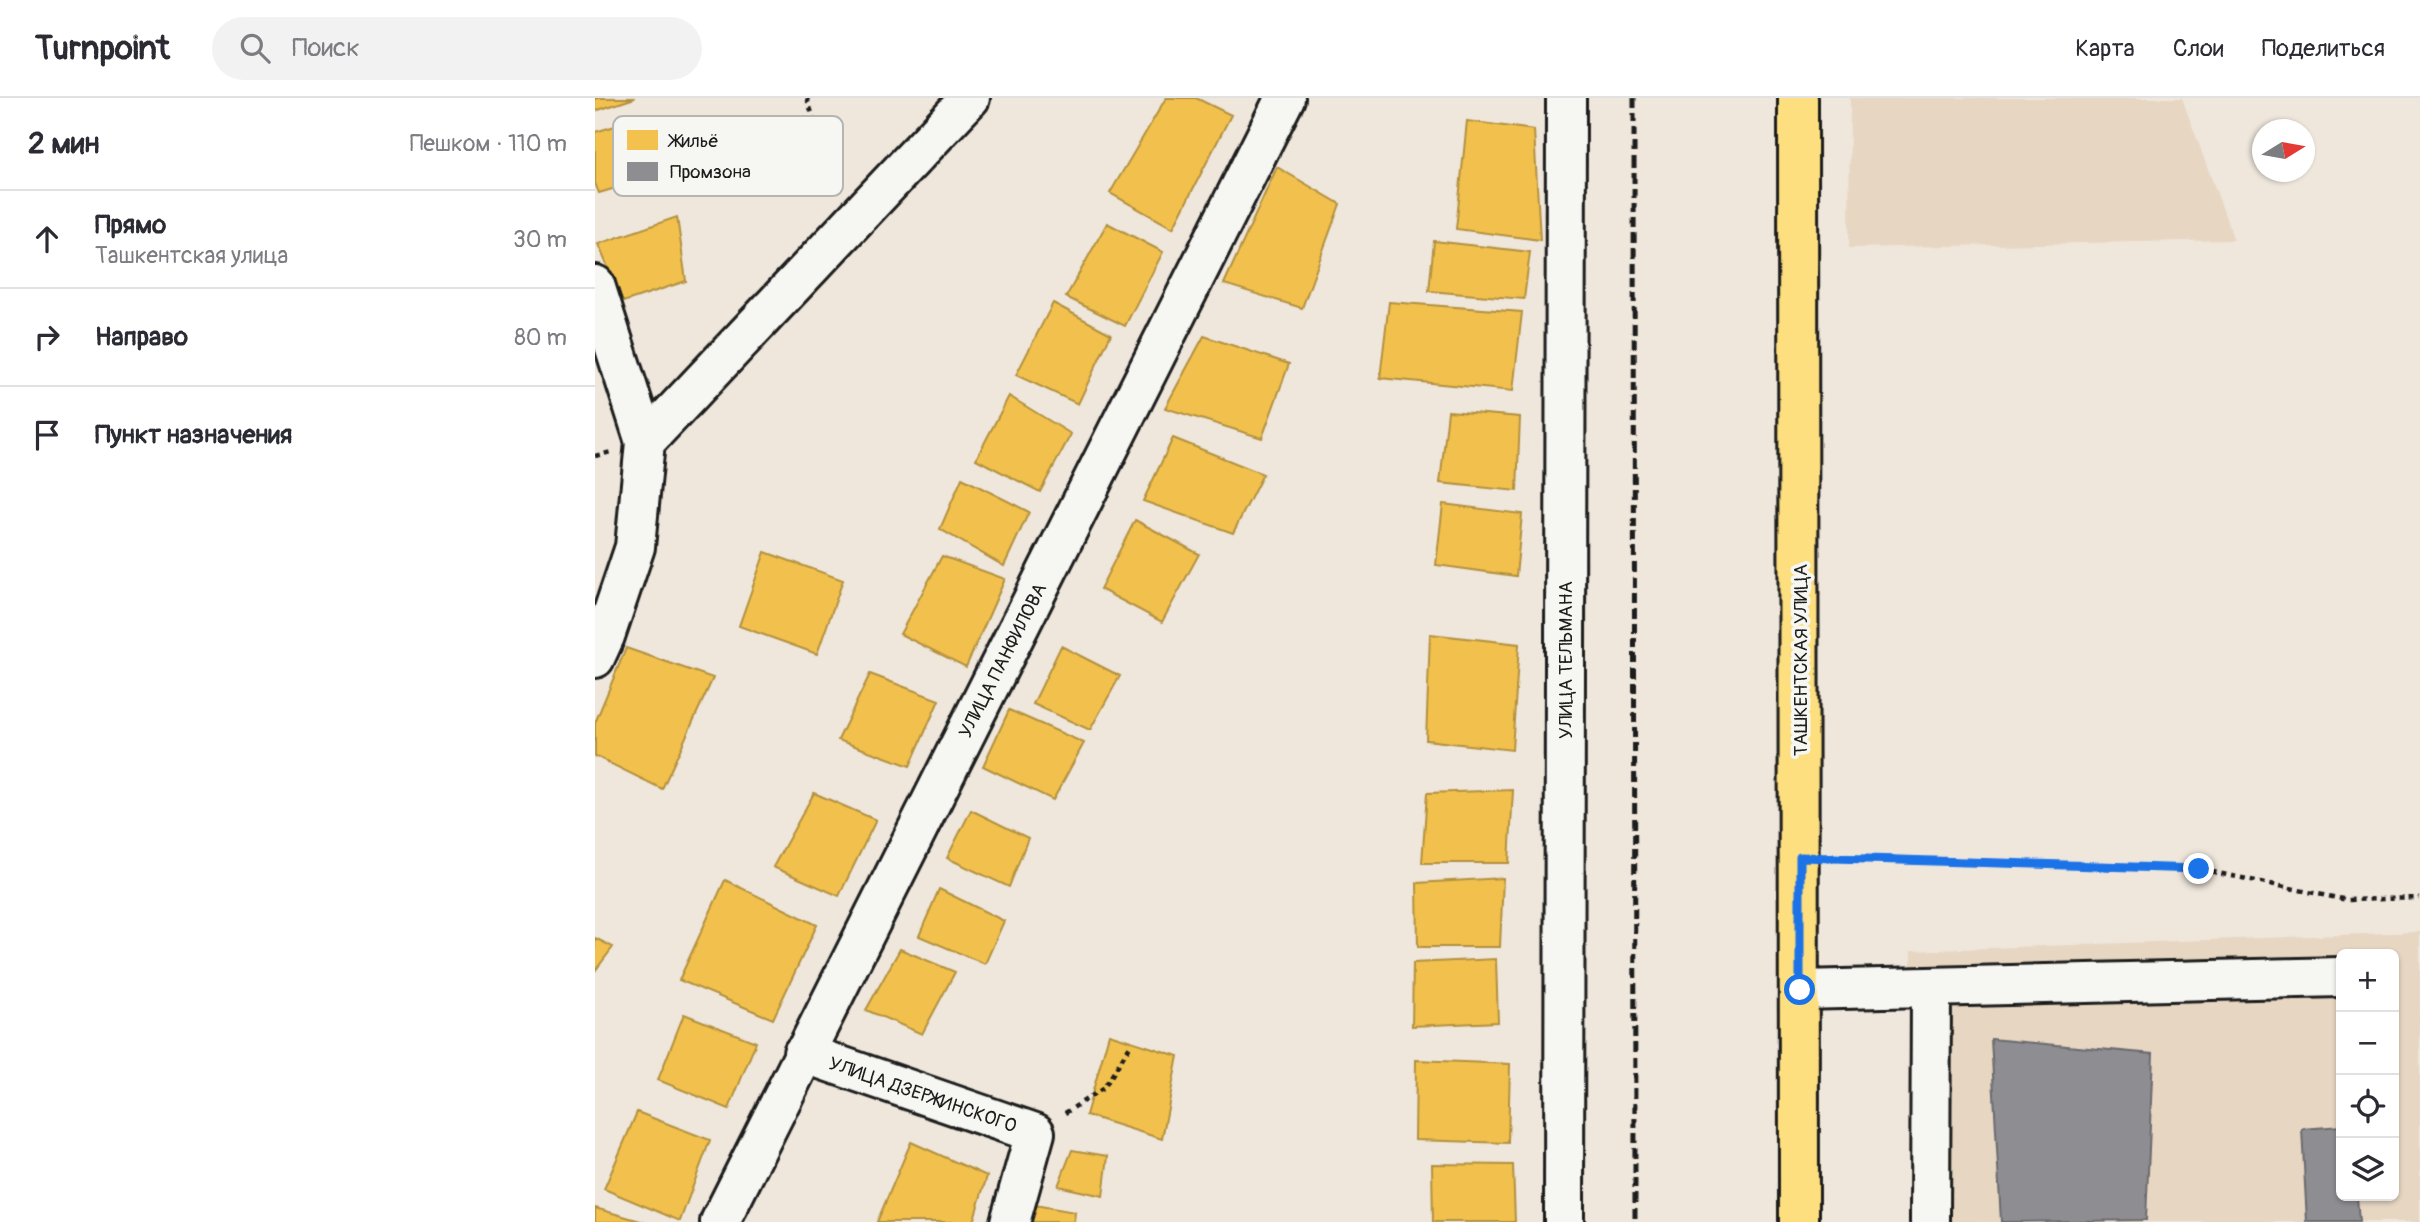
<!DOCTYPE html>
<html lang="ru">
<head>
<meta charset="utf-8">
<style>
	body { margin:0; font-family:Pangolin,sans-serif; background:#f2f2f3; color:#2b2b33 }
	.controls { position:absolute; right:21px; bottom:21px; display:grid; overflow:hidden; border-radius:10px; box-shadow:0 2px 5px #0004 }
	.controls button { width:63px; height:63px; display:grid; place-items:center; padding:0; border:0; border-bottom:2px solid #e1e1e2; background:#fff; color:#2b2b33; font:35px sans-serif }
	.compass { position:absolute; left:1657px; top:21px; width:63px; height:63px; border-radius:50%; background:#fff; box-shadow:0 2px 5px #0004; rotate:79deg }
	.stop { position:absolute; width:21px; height:21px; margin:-16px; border:5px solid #1a73e8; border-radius:50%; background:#fff }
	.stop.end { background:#1a73e8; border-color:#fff; box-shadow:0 2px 7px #0008 }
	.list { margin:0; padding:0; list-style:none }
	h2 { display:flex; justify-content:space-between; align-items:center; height:91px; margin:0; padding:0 28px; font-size:30px }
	h2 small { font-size:23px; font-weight:400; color:#7c7c81 }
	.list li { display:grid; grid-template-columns:46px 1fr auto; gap:21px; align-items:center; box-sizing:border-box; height:98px; padding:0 28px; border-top:2px solid #e1e1e2 }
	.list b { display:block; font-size:26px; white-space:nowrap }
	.list p { margin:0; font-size:23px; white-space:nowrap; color:#7c7c81 }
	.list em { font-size:23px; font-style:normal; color:#7c7c81 }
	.icon { flex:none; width:38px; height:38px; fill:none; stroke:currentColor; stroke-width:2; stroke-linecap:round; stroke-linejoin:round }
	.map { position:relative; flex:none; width:1825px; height:1124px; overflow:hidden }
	header { display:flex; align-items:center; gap:42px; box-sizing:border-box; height:98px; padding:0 35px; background:#fff; border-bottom:2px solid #e1e1e2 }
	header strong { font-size:33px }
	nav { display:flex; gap:38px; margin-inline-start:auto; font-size:24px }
	.search { width:490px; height:63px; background:#f2f2f3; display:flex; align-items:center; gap:18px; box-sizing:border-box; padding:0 24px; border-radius:38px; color:#7c7c81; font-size:26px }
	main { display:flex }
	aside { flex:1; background:#fff }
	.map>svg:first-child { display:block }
	.built { fill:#e7d6c2; fill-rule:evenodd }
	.homes { fill:#f2c14e; stroke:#b2903f; stroke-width:2 }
	.industry { fill:#8d8d92; stroke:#6b6b6f; stroke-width:2 }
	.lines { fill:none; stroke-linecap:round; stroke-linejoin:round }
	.minor-casing { stroke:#1c1c1c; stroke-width:44 }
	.major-casing { stroke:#1c1c1c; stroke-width:44 }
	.path { stroke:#1c1c1c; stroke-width:4.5; stroke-dasharray:5 5; stroke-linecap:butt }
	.minor { stroke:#f6f6f2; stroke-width:38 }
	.major { stroke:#fddf80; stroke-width:38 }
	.rail { stroke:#1c1c1c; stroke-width:5; stroke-dasharray:10 5; stroke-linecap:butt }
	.route { stroke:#1a73e8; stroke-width:9 }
	.labels { text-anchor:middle; stroke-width:7; stroke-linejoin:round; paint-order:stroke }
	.street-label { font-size:19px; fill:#1c1c1c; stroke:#f6f6f2 }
	.key { fill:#f6f6f2; stroke:#b5b5b2; stroke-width:2 }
	.key-label { font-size:19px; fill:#1c1c1c }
</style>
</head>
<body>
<header>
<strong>Turnpoint</strong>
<div class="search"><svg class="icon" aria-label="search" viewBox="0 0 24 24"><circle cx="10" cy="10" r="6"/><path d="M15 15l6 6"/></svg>Поиск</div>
<nav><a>Карта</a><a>Слои</a><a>Поделиться</a></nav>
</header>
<main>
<aside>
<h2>2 мин<small>Пешком · 110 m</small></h2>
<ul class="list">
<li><svg class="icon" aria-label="ahead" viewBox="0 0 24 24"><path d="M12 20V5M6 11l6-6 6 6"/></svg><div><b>Прямо</b><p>Ташкентская улица</p></div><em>30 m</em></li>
<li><svg class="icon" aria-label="right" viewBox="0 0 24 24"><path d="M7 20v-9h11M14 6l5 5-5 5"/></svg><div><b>Направо</b></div><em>80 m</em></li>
<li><svg class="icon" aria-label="arrive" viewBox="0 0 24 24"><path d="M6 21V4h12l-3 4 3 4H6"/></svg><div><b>Пункт назначения</b></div></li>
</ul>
</aside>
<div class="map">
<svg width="1825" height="1124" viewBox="0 0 1825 1124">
	<rect width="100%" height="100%" fill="#efe7dc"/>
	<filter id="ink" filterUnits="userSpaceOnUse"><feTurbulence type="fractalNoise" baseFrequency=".0143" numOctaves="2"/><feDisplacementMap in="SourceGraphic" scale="14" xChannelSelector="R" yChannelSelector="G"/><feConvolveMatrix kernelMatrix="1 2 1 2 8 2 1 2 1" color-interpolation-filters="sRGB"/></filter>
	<g filter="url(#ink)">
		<path class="built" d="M1255 0H1587L1639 142 1254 150Z
			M1825 834V1124H1319L1316 853ZM1746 856H1799V1098H1746Z"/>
		<path class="homes" d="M0 0H40L0 13Z
			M571 0H601L636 17 578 130 515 95Z
			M57 17 74 74 4 95 0 85V34Z
			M872 23 939 32 945 142 861 131Z
			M682 69 745 106 707 210 629 186Z
			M82 119 91 183 28 204 3 146Z
			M512 125 568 154 530 228 471 199Z
			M839 143 935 154 929 201 834 193Z
			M794 204 927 214 918 293 785 280Z
			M458 205 516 236 483 306 421 277Z
			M609 238 694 266 667 340 570 310Z
			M414 298 476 336 445 394 381 361Z
			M853 313 925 319 922 393 845 385Z
			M578 340 668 376 638 435 548 403Z
			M367 380 434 414 409 468 345 431Z
			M848 406 927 416 921 478 841 467Z
			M540 422 604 456 567 524 505 491Z
			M170 454 248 482 222 556 144 528Z
			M347 458 410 481 371 569 305 536Z
			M835 536 924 546 917 652 831 642Z
			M466 548 525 578 495 632 438 606Z
			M31 550 118 580 67 691 0 658V625Z
			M275 576 344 602 315 668 243 642Z
			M414 612 489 645 458 702 388 668Z
			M918 692 914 765H827L832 695Z
			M219 695 281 722 244 798 178 769Z
			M376 712 433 740 414 789 352 760Z
			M908 780 905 849H823L822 785Z
			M130 782 222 827 178 921 84 882Z
			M344 791 409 823 390 866 324 838Z
			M0 840 18 849 0 873Z
			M305 851 360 874 327 936 271 912Z
			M901 861 903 924 817 928 818 865Z
			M89 916 161 944 134 1011 63 982Z
			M514 936 583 958 567 1041 491 1017Z
			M821 962 915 966 913 1045 820 1042Z
			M42 1014 115 1042 85 1123 9 1091Z
			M316 1044 392 1078 378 1124H282Z
			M477 1052 513 1058 508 1098 463 1088Z
			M837 1066 918 1067 920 1124H838Z
			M434 1106 480 1114 479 1124H431Z
			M0 1110 49 1124H0Z"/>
		<path class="industry" d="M1396 941 1558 956 1551 1122 1406 1124Z
			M1746 1028V1098H1762L1764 1124H1712L1707 1031Z"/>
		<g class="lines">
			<defs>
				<path id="minor" d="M0 187 50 344 40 449 10 538 0 560
					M50 344 375 0
					M1205 892 1746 879
					M208 955 440 1035 415 1124
					M125 1124 690 0
					M969 1124 971 0
					M1335 1124 1336 890"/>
				<path id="major" d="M1203 0 1204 1124"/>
			</defs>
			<use href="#minor" class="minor-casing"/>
			<use href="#major" class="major-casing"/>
			<path class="path" d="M212 0 241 89
				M0 358 16 354
				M1237 760 1604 771 1752 802 1825 800
				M470 1015 509 990 536 946"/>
			<use href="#minor" class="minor"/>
			<use href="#major" class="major"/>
			<path class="rail" d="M1039 0 1040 1124"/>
		</g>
	</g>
	<g class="lines" filter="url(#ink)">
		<path class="route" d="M1205 892V759L1604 771"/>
	</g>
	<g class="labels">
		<g class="street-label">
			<text transform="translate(407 562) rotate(-63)" y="7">УЛИЦА ПАНФИЛОВА</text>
			<text transform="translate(970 562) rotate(-90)" y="7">УЛИЦА ТЕЛЬМАНА</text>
			<text transform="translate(1205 562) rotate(-90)" y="7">ТАШКЕНТСКАЯ УЛИЦА</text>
			<text transform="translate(328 996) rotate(19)" y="7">УЛИЦА ДЗЕРЖИНСКОГО</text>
		</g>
	</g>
	<rect x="18" y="18" width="230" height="80" rx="10" class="key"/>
	<rect x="32" y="32" width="31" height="20" fill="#f2c14e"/>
	<rect x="32" y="64" width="31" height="19" fill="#8d8d92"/>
	<g class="key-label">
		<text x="75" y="49">Жильё</text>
		<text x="75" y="80">Промзона</text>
	</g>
</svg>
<div class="controls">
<button>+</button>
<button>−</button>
<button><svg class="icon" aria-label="locate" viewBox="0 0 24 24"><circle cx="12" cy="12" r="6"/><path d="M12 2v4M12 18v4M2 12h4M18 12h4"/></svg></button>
<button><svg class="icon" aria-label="layers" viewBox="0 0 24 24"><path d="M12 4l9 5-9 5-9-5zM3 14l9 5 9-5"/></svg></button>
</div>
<svg class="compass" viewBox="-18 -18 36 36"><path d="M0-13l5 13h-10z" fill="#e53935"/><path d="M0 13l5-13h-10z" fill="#7c7c81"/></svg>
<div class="stop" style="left:1205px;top:892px"></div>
<div class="stop end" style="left:1604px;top:771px"></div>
</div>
</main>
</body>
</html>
